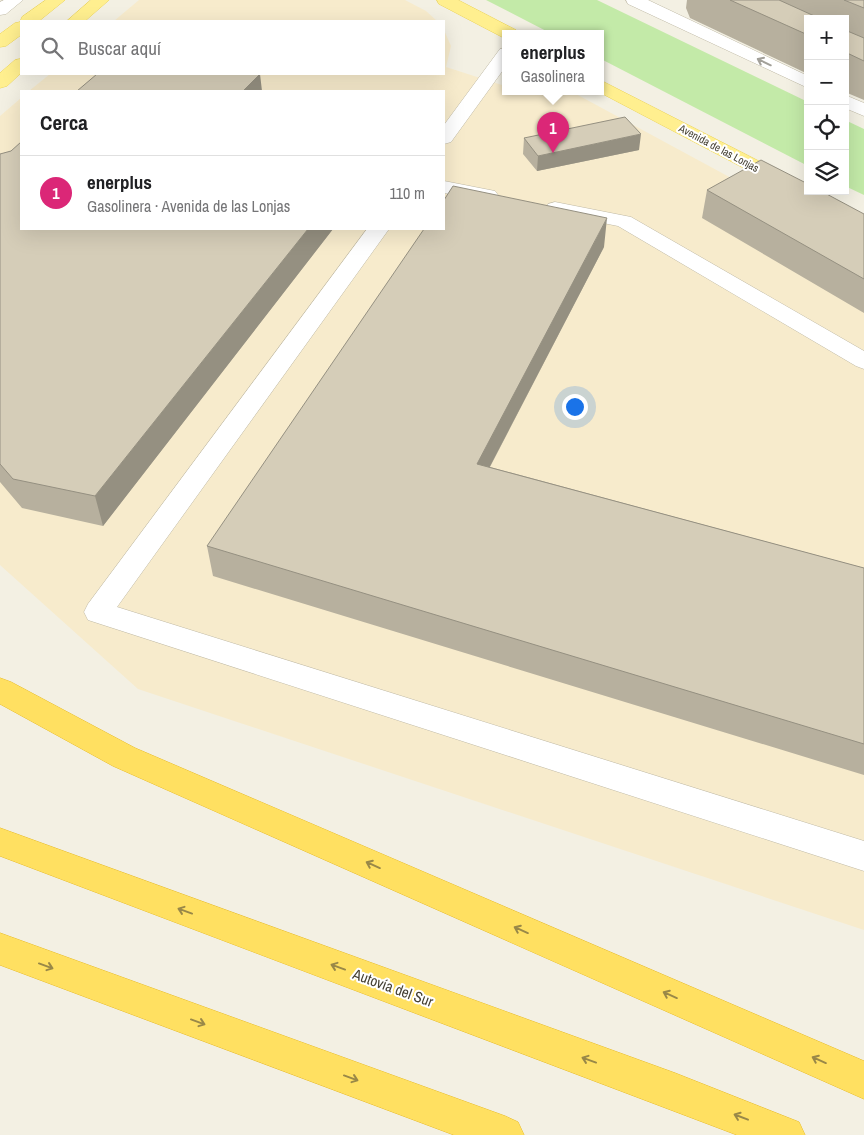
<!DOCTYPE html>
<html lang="es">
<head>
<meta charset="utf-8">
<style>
	body { margin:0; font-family:"Archivo Narrow",sans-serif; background:#f2f2f2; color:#202124 }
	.controls { position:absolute; right:15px; top:15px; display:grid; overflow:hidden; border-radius:0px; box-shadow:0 5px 20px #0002 }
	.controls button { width:45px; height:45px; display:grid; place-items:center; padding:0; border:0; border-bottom:1px solid #e0e0e0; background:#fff; color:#202124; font:25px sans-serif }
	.you { position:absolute; left:574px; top:406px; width:18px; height:18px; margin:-12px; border:4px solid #fff; border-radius:50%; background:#1a73e8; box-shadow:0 0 0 8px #1a73e833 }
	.badge { display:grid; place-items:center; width:32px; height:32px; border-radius:50%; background:#db2777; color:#fff; font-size:16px; font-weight:700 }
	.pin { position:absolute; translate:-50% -41px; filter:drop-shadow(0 1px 2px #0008) }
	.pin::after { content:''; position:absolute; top:26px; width:18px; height:15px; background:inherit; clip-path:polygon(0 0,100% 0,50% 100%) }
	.popup { position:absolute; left:502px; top:30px; width:102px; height:65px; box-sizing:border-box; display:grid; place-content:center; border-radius:0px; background:#fff; filter:drop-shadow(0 1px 4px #0005); font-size:16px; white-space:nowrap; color:#757577 }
	.popup b { font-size:19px; color:#202124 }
	.popup::after { content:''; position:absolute; left:50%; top:100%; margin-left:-10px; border:10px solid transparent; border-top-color:#fff }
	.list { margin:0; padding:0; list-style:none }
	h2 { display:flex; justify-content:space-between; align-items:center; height:65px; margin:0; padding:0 20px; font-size:21px }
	h2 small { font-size:16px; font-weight:400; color:#757577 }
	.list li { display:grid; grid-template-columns:32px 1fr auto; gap:15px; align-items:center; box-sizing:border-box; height:75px; padding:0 20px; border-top:1px solid #e0e0e0 }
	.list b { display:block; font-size:19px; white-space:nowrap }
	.list p { margin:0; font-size:16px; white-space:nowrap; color:#757577 }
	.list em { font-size:16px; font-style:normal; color:#757577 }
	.icon { flex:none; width:28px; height:28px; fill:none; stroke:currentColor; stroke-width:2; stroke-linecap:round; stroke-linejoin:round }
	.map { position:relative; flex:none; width:864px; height:1135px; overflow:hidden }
	.search { position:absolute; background:#fff; box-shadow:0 5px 20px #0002; left:20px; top:20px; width:425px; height:55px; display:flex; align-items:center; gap:12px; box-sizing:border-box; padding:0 18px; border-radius:0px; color:#757577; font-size:19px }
	.panel { position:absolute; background:#fff; box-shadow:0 5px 20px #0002; left:20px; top:90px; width:425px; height:140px; border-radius:0px }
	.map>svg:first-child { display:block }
	.commercial { fill:#f7ebcc }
	.green { fill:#c3eaa8 }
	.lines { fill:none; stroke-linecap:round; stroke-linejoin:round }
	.minor-casing { stroke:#bfb9a5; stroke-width:1 }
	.major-casing { stroke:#ebd359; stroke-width:1 }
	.highway-casing { stroke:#e7bb29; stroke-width:1 }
	.minor { fill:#fff; fill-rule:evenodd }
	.major { fill:#ffef8f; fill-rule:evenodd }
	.highway { fill:#ffe061; fill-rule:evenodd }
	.wall { fill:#b7b09e }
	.shaded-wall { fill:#959081 }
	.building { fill:#d5cdb8; stroke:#959081 }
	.oneway { stroke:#a2a099 }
	.oneway2 { stroke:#998848 }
	.labels { text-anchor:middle; stroke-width:4; stroke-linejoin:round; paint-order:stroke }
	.far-street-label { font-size:11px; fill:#454033; stroke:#fff }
	.near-street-label { font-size:15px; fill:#454033; stroke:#fff }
</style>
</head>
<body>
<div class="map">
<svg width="864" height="1135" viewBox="0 0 864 1135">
	<rect width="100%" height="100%" fill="#f3f0e3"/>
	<path class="commercial" d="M139 0H405L426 11 437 21H114Z
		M444 30 451 46 446 67 505 86 506 92H522L533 95 554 92 576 94 864 250V930L138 689 0 565V116L21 98V229H444V91H29L50 74H444Z"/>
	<path class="green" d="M486 0H597L808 102V166L601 59 600 34H552Z
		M845 120 864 129V195L845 186Z"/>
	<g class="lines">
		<defs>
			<path id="minor" d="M4 0H23L6 14 0 15V2Z
				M626 0H648L808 76V88L628 4Z
				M506 48V66L451 142 444 144V125L500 49Z
				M845 95 864 103V116L845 108Z
				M444 181 495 191 498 195 495 199 488 201 444 193Z
				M555 202 631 217 864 351V369L856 366 618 226 548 212 545 208 548 204Z
				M367 229H389L117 607 864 841V871L88 620 84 612 88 604Z"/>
			<path id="major" d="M46 0H65L39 21H21V35L6 46 0 47V34L15 23 20 22 22 17Z
				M91 0H109L85 21H67Z
				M437 0H458L516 30 519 34H506V38H504L439 4Z
				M21 59V73L7 86 0 88V73L15 60Z
				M600 80 792 178 795 182 792 186 785 188 778 186 599 92H600Z"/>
			<path id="highway" d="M0 678 11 682 135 748 864 1061V1099L113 766 0 704Z
				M0 828 675 1073 799 1122 805 1135H737L0 856Z
				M0 933 505 1116 518 1122 524 1135H454L0 965Z"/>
		</defs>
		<use href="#minor" class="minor-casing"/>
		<use href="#major" class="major-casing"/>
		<use href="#highway" class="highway-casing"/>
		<use href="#minor" class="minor"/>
		<use href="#major" class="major"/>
		<use href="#highway" class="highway"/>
	</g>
	<path class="wall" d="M687 0H864V100L845 92V19H808V74L690 18 686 8Z
		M524 138 639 150 537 171 523 154Z
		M11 151 333 229 103 526 22 508 0 482V154Z
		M707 190 864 214V313L702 218Z
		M604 247 490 467 864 568V775L213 576 207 546Z"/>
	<path class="shaded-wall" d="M260 74 262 91H243Z
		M641 134 639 150 537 171 538 156Z
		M607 218 604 247 476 493 477 464Z
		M308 229H333L103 526 95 496Z"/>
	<path class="building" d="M730 0H779L821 19H808V35Z
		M844 0H864V8Z
		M845 30 864 38V61L845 52Z
		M97 74H260L243 91H77Z
		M625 117 641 134 538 156 524 138Z
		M21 142V229H308L95 496 13 479 0 464V154L11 151Z
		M761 160 808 184V191H821L864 214V279L707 190Z
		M453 186 607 218 477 464 864 568V744L207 546 424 229H444V200Z"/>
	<defs><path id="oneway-shaft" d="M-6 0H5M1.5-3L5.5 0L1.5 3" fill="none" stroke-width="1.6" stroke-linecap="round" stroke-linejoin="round" transform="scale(1.25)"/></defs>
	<use class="oneway" href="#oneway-shaft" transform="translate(764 62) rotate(-154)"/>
	<g class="oneway2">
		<use href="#oneway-shaft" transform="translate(373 865) rotate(-156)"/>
		<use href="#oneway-shaft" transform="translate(185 911) rotate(-160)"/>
		<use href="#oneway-shaft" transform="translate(521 930) rotate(-156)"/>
		<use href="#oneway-shaft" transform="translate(46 966) rotate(20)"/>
		<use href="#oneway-shaft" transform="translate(338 967) rotate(-160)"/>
		<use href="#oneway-shaft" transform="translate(670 995) rotate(-156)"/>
		<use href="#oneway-shaft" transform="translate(198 1022) rotate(20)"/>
		<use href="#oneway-shaft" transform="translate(589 1060) rotate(-160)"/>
		<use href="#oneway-shaft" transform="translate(819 1060) rotate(-156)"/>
		<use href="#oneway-shaft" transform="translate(351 1078) rotate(20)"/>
		<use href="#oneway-shaft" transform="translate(741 1117) rotate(-159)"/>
	</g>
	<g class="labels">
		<g class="far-street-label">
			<text transform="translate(719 148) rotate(28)" y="4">Avenida de las Lonjas</text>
		</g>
		<g class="near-street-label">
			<text transform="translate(393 988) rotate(20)" y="5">Autovía del Sur</text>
		</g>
	</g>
</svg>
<div class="controls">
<button>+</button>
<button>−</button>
<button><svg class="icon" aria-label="locate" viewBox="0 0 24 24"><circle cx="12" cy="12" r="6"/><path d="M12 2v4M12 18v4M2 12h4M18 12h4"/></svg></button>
<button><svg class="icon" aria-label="layers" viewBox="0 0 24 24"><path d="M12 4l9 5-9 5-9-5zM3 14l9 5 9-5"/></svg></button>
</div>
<div class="you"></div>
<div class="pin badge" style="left:553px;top:153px">1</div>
<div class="popup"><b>enerplus</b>Gasolinera</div>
<div class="search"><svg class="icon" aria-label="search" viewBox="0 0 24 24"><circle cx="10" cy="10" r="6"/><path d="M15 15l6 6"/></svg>Buscar aquí</div>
<section class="panel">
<h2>Cerca<small></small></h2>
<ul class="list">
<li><span class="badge">1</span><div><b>enerplus</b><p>Gasolinera · Avenida de las Lonjas</p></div><em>110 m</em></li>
</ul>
</section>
</div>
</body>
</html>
